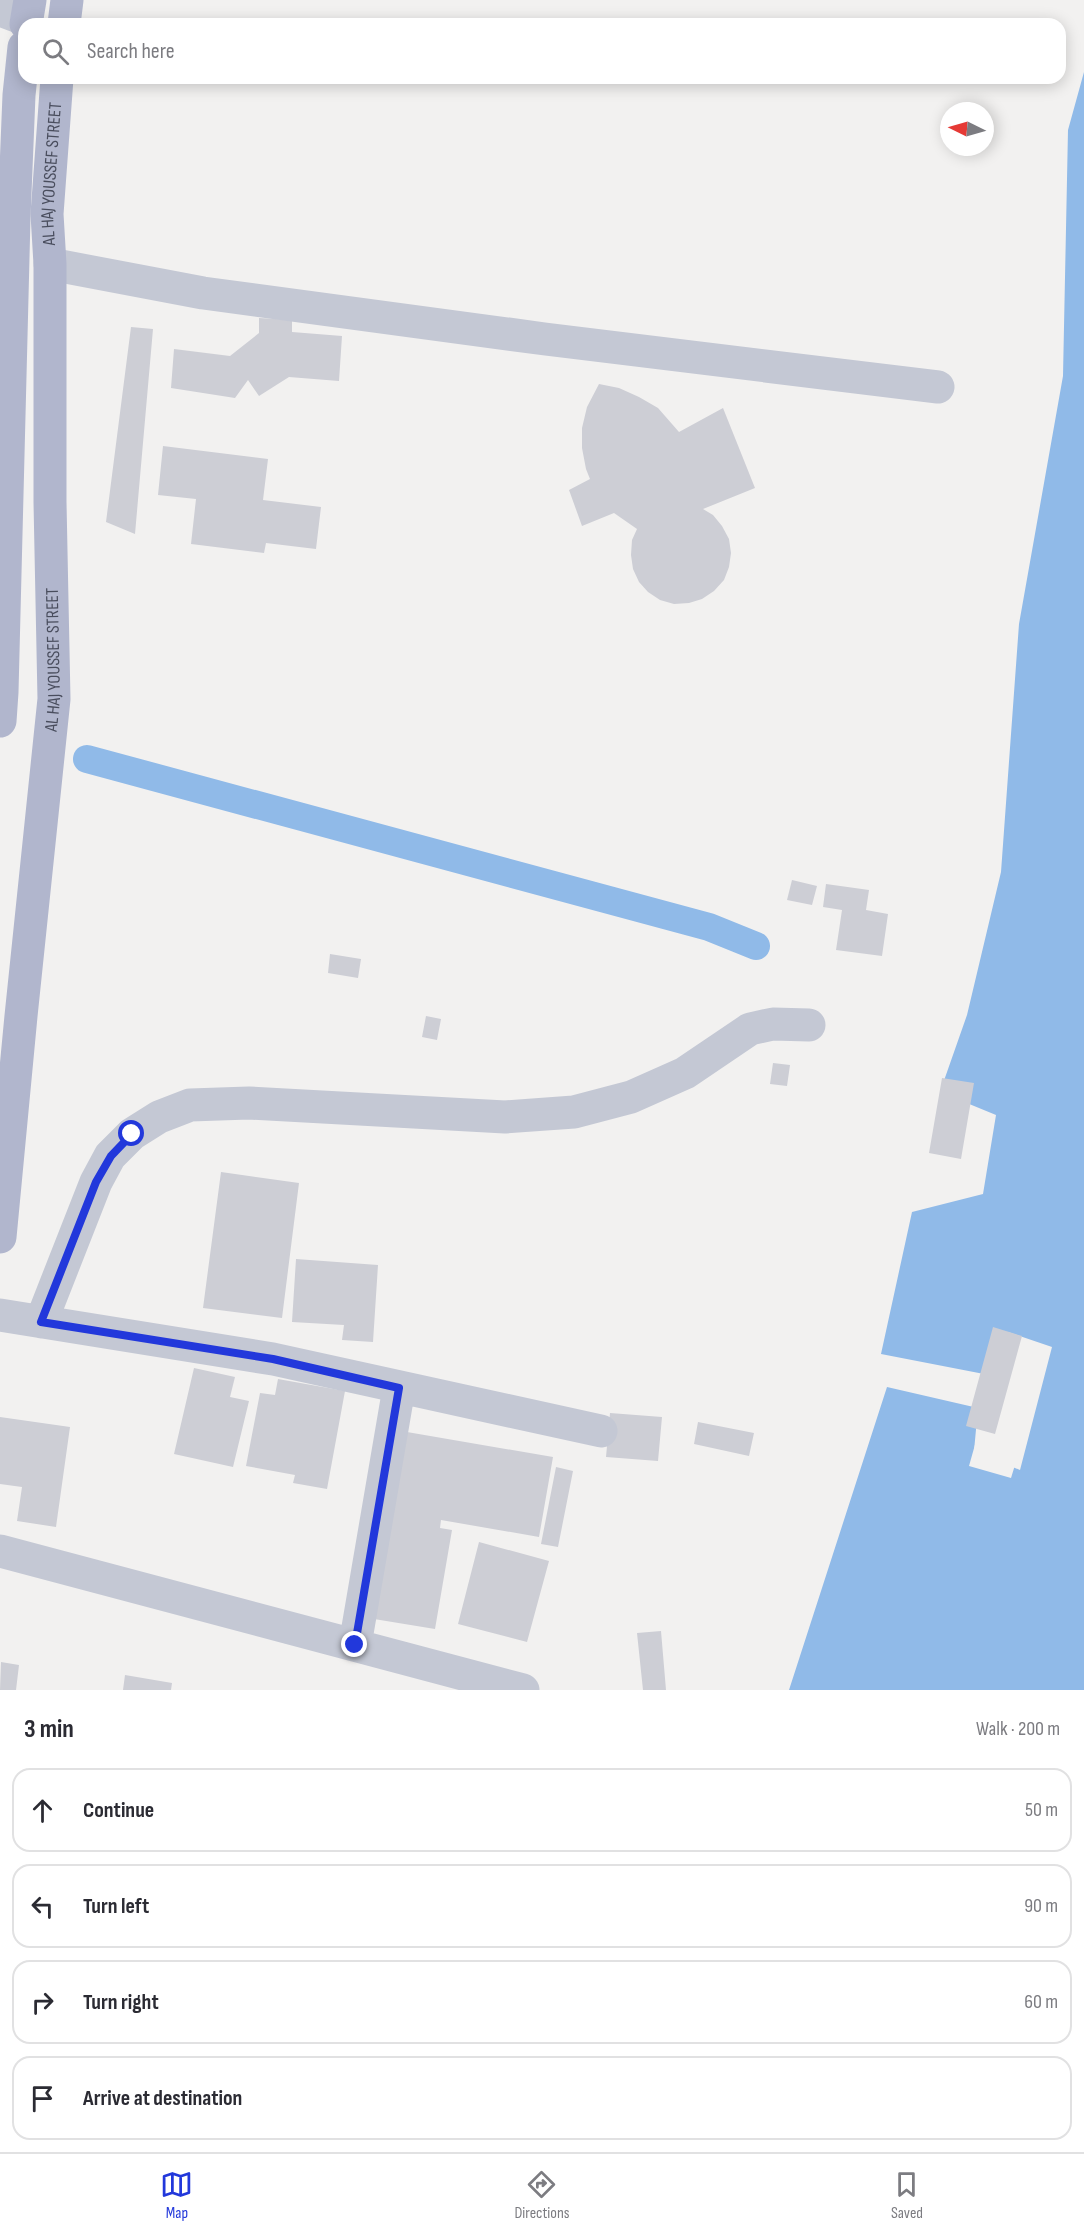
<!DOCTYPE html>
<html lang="en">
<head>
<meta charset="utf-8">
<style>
	body { margin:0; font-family:"Sofia Sans Condensed",sans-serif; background:#f2f2f3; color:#2b2b33 }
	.compass { position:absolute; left:940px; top:102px; width:54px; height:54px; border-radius:50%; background:#fff; box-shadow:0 3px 15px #0003; rotate:275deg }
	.stop { position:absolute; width:18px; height:18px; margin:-14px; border:4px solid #2238db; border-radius:50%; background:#fff }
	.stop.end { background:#2238db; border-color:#fff; box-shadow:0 2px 6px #0008 }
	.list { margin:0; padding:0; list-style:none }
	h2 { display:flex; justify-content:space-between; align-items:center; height:78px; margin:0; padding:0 24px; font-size:26px }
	h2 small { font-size:20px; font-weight:400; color:#7c7c81 }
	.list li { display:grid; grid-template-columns:39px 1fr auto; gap:18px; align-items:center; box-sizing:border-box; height:84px; margin:0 12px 12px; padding:0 12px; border:2px solid #e1e1e2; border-radius:18px }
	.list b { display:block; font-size:22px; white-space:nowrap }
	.list em { font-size:20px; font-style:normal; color:#7c7c81 }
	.icon { flex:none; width:33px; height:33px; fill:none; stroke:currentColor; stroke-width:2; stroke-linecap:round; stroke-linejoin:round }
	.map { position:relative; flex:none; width:1084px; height:1690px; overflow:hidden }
	.search { position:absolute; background:#fff; box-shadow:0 3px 15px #0003; left:18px; right:18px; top:18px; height:66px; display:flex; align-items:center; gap:15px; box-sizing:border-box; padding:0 21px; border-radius:18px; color:#7c7c81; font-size:22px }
	.sheet { height:462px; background:#fff }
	nav { display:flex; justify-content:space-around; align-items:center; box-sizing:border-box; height:84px; border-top:2px solid #e1e1e2; background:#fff; font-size:16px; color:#7c7c81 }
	nav a { display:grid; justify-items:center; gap:3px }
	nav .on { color:#2238db }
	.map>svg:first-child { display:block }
	.water { fill:#90bae8 }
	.pier { fill:#f2f1f0 }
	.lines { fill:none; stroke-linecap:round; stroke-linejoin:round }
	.canal { stroke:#90bae8; stroke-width:28 }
	.building { fill:#cdced5 }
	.minor { stroke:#c4c8d4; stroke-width:33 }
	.major { stroke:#b1b6cd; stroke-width:33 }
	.route { stroke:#2238db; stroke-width:8 }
	.labels { text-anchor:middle; stroke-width:6; stroke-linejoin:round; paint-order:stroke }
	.street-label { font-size:18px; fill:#494d5d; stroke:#fff }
</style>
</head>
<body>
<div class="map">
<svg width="1084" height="1690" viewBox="0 0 1084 1690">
	<rect width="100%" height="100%" fill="#f2f1f0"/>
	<path class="water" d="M1084 72V1690H789L887 1387 978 1408 974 1451 1020 1470 1052 1347 1008 1332 984 1374 881 1354 912 1212 983 1194 996 1115 940 1092 967 1015 1001 872 1019 624 1063 376 1068 130Z"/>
	<path class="pier" d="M978 1434 977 1449 1015 1465 1011 1478 969 1466Z"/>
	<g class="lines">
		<path class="canal" d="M87 759 709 927 756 946"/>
	</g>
	<path class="building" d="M259 318 292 320V332L342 336 339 381 289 377 259 396 248 380 235 398 171 388 174 349 230 356 259 333Z
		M131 327 153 329 135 534 106 522Z
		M599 384 619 388 639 397 658 408 679 432 723 408 755 488 703 509 713 515 722 526 729 539 731 553 729 567 724 580 714 591 702 599 689 603 674 604 660 600 648 592 639 582 633 569 631 555 632 540 637 529 614 513 582 526 569 490 590 479 586 469 582 448V428L587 407Z
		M163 446 268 459 263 500 321 507 316 549 266 543 264 553 191 544 196 499 158 495Z
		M792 880 817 886 812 905 787 900Z
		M826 884 869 890 866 910 888 914 882 956 836 950 842 910 823 907Z
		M330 954 361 959 358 978 328 973Z
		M426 1016 441 1019 437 1040 422 1037Z
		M773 1063 790 1065 787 1086 770 1084Z
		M942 1078 974 1083 961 1159 929 1153Z
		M221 1172 299 1183 282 1318 203 1308Z
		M296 1259 378 1265 373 1342 342 1340 344 1325 292 1322Z
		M993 1327 1022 1336 995 1434 966 1426Z
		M194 1368 235 1377 230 1397 249 1401 233 1467 174 1454Z
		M278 1379 345 1391 327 1489 293 1483 295 1475 246 1466 260 1393 275 1395Z
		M610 1413 662 1417 658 1461 606 1457Z
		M0 1417 70 1427 56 1527 17 1521 22 1487 0 1484Z
		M698 1422 754 1433 749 1456 694 1444Z
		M407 1432 553 1457 539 1537 441 1520 440 1528 452 1530 435 1629 374 1619Z
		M556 1467 573 1471 558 1547 541 1544Z
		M479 1542 549 1561 527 1642 458 1624Z
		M661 1631 666 1690H643L637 1633Z
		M1 1662 19 1665 16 1690H0Z
		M125 1675 172 1683 171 1690H123Z"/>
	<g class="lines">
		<path class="minor" d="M0 10 27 20
			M50 264 203 293 545 339 938 387
			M0 1315 273 1359 601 1431
			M41 1322 96 1182 110 1156 132 1134 159 1117 190 1105 249 1103 505 1117 574 1112 631 1097 685 1073 750 1029 773 1024 809 1025
			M0 1551 523 1690
			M355 1645 399 1388"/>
		<g class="major">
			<path d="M26 24 30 0"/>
			<path d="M64 24 67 0"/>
			<path d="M0 721 2 692 14 218 19 95 24 47"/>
			<path id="s1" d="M0 1237 21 1016 54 699 50 502V264L47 214 57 78"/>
		</g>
	</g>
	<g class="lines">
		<path class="route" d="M132 1134 111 1156 96 1182 41 1322 273 1359 399 1388 355 1645"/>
	</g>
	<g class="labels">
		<g class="street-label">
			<text dy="6" stroke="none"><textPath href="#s1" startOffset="1066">AL HAJ YOUSSEF STREET</textPath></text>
			<text dy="6" stroke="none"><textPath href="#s1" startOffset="580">AL HAJ YOUSSEF STREET</textPath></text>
		</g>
	</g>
</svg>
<svg class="compass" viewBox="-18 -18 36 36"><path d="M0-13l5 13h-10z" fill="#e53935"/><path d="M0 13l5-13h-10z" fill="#7c7c81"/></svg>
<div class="stop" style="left:132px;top:1134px"></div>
<div class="stop end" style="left:355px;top:1645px"></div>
<div class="search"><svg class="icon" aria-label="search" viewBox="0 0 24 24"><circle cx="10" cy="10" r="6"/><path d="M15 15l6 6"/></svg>Search here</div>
</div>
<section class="sheet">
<h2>3 min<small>Walk · 200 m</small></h2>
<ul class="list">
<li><svg class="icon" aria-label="ahead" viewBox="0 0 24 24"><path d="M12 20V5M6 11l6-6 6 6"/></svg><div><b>Continue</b></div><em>50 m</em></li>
<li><svg class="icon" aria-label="left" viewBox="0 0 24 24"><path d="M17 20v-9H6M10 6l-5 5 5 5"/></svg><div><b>Turn left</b></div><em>90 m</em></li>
<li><svg class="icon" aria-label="right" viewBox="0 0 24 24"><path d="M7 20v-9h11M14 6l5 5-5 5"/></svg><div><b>Turn right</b></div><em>60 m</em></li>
<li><svg class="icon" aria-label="arrive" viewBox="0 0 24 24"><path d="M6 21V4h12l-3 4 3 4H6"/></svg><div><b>Arrive at destination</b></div></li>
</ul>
</section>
<nav>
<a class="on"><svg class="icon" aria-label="map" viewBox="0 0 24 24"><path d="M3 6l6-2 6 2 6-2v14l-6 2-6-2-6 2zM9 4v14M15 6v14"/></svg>Map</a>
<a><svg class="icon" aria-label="directions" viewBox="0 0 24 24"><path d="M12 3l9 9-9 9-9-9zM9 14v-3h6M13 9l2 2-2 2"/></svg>Directions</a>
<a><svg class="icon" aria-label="saved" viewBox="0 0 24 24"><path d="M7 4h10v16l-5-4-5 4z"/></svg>Saved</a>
</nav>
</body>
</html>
